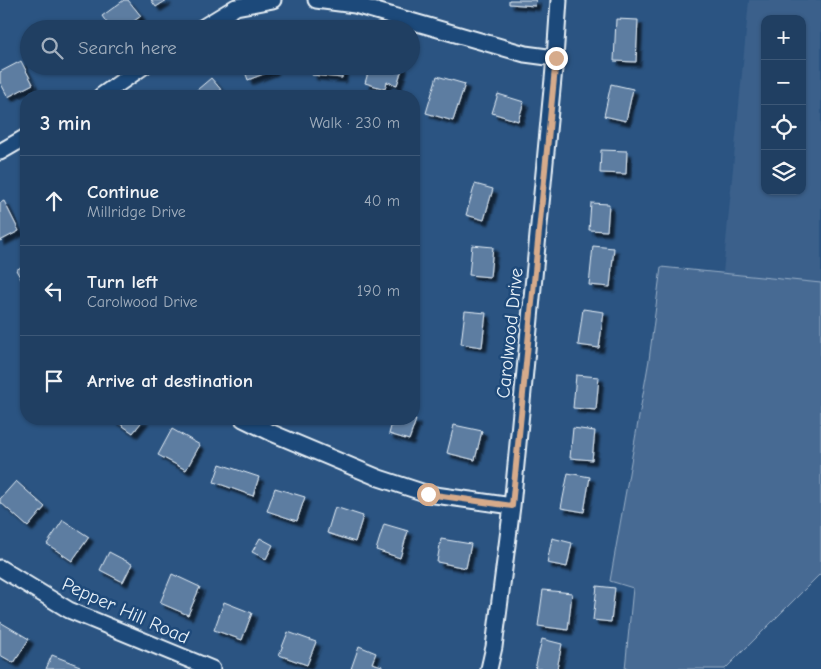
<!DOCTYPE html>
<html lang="en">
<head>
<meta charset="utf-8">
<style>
	body { margin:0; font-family:"Comic Neue",sans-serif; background:#2d4a6b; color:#f1f3f6 }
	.controls { position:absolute; right:15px; top:15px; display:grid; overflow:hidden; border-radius:10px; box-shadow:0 1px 4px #0004 }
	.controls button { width:45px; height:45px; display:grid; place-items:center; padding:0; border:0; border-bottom:1px solid #3d5877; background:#203f62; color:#f1f3f6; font:25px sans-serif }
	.stop { position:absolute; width:15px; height:15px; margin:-11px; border:4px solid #d6ab8b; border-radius:50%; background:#fff }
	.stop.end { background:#d6ab8b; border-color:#fff; box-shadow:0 1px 5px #0008 }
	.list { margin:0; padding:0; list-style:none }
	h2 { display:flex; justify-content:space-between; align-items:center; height:65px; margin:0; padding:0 20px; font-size:21px }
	h2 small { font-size:16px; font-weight:400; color:#a2afbe }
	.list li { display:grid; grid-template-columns:32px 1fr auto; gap:15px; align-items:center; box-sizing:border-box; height:90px; padding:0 20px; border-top:1px solid #3d5877 }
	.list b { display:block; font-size:19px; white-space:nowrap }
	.list p { margin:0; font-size:16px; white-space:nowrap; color:#a2afbe }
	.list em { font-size:16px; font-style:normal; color:#a2afbe }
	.icon { flex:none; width:28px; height:28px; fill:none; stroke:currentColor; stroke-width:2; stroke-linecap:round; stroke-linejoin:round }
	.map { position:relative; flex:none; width:821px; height:669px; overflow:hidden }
	.search { position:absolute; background:#203f62; box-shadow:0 1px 4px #0004; left:20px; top:20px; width:400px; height:55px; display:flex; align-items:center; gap:12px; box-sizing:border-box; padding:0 18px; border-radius:28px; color:#a2afbe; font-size:19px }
	.panel { position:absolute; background:#203f62; box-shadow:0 1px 4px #0004; left:20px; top:90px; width:400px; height:335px; border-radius:20px }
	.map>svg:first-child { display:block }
	.built { fill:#3a608b; fill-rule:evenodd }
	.green { fill:#476b93; stroke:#98aec6 }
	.building { fill:#5d7da1; stroke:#e8f1f8; filter:url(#shadow) }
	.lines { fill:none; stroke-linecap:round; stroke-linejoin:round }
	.street-casing { stroke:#e8f1f8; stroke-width:19 }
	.street { stroke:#1f4a7a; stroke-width:15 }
	.route { stroke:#d6ab8b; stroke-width:6 }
	.labels { text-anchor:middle; stroke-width:5; stroke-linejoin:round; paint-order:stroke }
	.street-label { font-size:19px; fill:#e8f1f8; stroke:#1f4a7a }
</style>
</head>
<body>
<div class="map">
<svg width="821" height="669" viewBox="0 0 821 669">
	<defs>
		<filter id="shadow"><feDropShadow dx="4.5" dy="4.5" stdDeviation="1" flood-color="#0009"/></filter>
	</defs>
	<rect width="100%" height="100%" fill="#2b5482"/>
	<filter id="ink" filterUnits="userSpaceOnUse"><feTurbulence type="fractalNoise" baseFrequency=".02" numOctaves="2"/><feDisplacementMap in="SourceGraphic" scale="10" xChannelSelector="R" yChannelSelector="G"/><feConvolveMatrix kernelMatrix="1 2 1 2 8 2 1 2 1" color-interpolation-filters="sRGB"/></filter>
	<g filter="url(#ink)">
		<path class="built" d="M749 0H821V283L723 273ZM765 19H802V191H765Z"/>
		<path class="green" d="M661 267 821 283V573L725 669H625L633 588 610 581 649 360Z"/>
		<path class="building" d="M124 0H128L141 16 123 29H111L102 16Z
			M151 0H167L156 7Z
			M509 0H536L535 6 509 4Z
			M616 19 638 20 636 62 614 61Z
			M21 61 33 84 8 97 0 82V72Z
			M243 66H273L274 70 248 80Z
			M313 66H343L342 78 312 75Z
			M370 66H403L397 85 387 82 385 89 365 83Z
			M437 76 465 84 453 121 426 113Z
			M211 78 224 93 220 96H192L191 95Z
			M611 84 633 89 626 121 604 116Z
			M498 94 524 102 518 121 492 113Z
			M601 150 627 151 626 174 600 173Z
			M475 184 493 189 484 220 466 215Z
			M4 201 19 231 0 241V203Z
			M591 203 609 204 607 231 589 230Z
			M472 245 493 247 490 277 469 275Z
			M593 246 614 248 610 287 589 285Z
			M26 264V288L16 270Z
			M583 309 604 312 599 348 578 345Z
			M465 311 486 313 482 347 461 344Z
			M576 375 599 377 596 410 573 408Z
			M113 419H144L133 433Z
			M393 419 416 420 409 440 389 434Z
			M454 425 482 431 475 460 447 453Z
			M573 428 595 431 592 460 570 458Z
			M172 429 200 445 186 470 158 455Z
			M220 464 259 477 253 496 214 482Z
			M568 473 590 477 584 512 561 508Z
			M16 481 45 507 28 527 0 502V499Z
			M275 488 305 497 297 521 267 511Z
			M335 507 363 516 355 542 327 533Z
			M63 520 89 537 72 561 47 544Z
			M384 524 408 531 400 558 376 550Z
			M260 538 273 545 266 559 252 552Z
			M552 538 572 543 567 567 547 563Z
			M441 539 471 544 466 568 437 562Z
			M109 552 132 564 123 582 100 570Z
			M172 574 200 587 188 615 160 603Z
			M597 586 615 588 611 622 593 620Z
			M543 590 572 593 568 630 538 626Z
			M224 602 252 613 242 640 214 630Z
			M0 622 29 639 14 663 0 655Z
			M288 632 316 642 307 665 279 655Z
			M542 639 562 644 557 669H535Z
			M359 646 376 653 372 663 382 666 381 669H351Z
			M52 655 80 666 79 669H46Z"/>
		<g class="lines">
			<defs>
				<path id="street" d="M316 0 355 5 525 54 555 58
					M200 29 236 7 273 0
					M101 96 144 66
					M0 152 26 137
					M243 419 272 433 379 478 428 494 512 506
					M0 568 69 610 212 669
					M489 669 494 647 512 506 555 58 559 0"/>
			</defs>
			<use href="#street" class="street-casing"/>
			<use href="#street" class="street"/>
		</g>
	</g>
	<g class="lines" filter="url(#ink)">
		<path class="route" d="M428 494 512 506 556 58"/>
	</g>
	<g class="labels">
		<g class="street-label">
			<text transform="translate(509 333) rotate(-84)" y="7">Carolwood Drive</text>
			<text transform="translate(126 610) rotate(24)" y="7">Pepper Hill Road</text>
		</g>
	</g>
</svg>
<div class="controls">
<button>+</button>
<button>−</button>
<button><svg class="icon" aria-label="locate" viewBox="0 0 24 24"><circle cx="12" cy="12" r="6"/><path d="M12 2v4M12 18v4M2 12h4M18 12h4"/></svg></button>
<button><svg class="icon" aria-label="layers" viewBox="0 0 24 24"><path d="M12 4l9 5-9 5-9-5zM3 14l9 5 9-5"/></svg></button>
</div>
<div class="stop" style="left:428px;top:494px"></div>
<div class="stop end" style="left:556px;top:58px"></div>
<div class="search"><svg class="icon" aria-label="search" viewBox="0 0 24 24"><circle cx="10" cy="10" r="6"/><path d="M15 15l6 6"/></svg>Search here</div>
<section class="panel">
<h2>3 min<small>Walk · 230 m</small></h2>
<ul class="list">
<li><svg class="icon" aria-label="ahead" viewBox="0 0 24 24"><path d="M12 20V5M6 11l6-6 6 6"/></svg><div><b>Continue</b><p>Millridge Drive</p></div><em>40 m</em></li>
<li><svg class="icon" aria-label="left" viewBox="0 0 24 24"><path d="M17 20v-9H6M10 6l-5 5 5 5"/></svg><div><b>Turn left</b><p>Carolwood Drive</p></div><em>190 m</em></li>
<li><svg class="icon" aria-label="arrive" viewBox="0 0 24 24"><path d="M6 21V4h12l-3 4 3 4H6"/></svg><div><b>Arrive at destination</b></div></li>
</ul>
</section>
</div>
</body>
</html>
